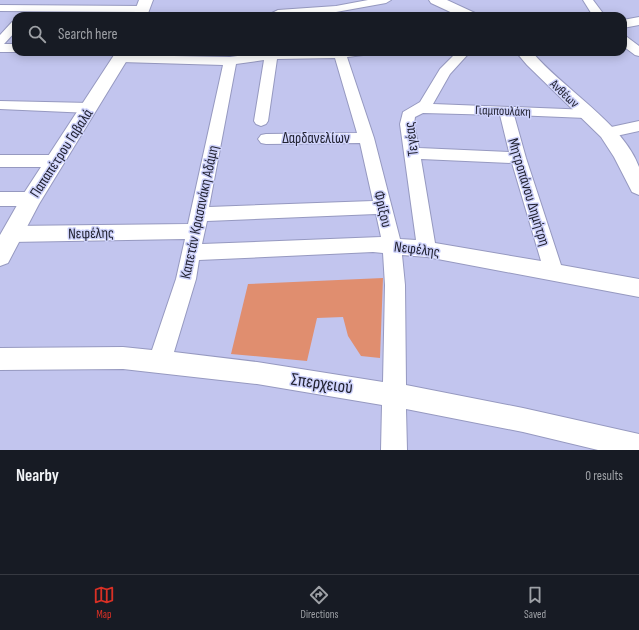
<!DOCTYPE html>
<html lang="en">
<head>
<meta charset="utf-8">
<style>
	body { margin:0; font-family:"Sofia Sans Condensed",sans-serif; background:#20242c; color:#f1f3f6 }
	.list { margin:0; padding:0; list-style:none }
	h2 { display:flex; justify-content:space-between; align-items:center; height:52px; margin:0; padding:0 16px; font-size:17px }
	h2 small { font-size:13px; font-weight:400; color:#9ea1a6 }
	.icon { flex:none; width:22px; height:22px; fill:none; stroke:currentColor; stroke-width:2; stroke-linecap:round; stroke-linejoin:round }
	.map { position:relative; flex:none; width:639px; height:450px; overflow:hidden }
	.search { position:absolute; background:#171b24; box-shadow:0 2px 10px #0003; left:12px; right:12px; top:12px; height:44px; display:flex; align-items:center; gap:10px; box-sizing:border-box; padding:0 14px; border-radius:12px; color:#9ea1a6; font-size:15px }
	.sheet { height:124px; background:#171b24 }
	nav { display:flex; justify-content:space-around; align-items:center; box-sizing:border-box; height:56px; border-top:1px solid #363941; background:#171b24; font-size:11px; color:#9ea1a6 }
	nav a { display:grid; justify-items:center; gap:2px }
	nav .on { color:#d93025 }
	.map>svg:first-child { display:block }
	.built { fill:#b5b8e8 }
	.green { fill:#e08e6f }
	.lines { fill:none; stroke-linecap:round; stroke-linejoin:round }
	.street-casing { stroke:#9699c0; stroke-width:2 }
	.secondary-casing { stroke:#9699c0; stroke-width:2 }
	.street { fill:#fff; fill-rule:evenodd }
	.secondary { fill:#fff; fill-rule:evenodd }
	.labels { text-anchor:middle; stroke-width:3; stroke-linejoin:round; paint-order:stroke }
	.far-street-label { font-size:13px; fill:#222332; stroke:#ced2fb }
	.street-label { font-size:15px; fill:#222332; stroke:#ced2fb }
	.near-street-label { font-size:18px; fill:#222332; stroke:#ced2fb }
</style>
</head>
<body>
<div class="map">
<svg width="639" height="450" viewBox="0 0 639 450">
	<rect width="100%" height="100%" fill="#c2c5ee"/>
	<path class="built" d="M142 52H252L235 56 141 55Z"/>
	<path class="green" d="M383 278 380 358 361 356 348 336 343 317 317 318 307 361 231 354 248 284Z"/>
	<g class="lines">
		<defs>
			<path id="street" d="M368 0H391L386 3 336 12 283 16 274 15 272 13 278 10 336 6Z
				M583 0H593L605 16H593Z
				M0 5 143 6 149 9 143 12 0 11Z
				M16 21V31L4 44H16V52H0V35L12 22Z
				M623 36 627 37 639 46V56L635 55 623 46Z
				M266 52H365L363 55 347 57 374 138 400 239 416 240 400 124 403 112 420 102 440 69 457 52H470L450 74 433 104 591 110 593 113 591 116 586 118 514 115 526 158 561 265 639 279V297L427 257 402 255 405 285 406 385 523 408 639 434V450H598L523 432 406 409 407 450H381L382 405 257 384 123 369 0 370V348L123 347 152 350 176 279 185 239 11 242 5 239 2 234 5 229 11 226 188 224 223 65 121 62 117 61 115 58 117 55 230 57ZM335 58 357 133 266 134 261 135 258 139 261 143 266 144 360 143 373 201 209 207 236 64 264 60 254 121 256 124 261 126 266 124 268 121 277 59ZM423 113 500 115 509 152 419 148 414 124 415 117ZM421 159 512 163 541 261 435 243ZM376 214 381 237 202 244 207 221ZM373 252 383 253 385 285 383 382 257 362 174 352 196 279 199 260Z
				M0 101 90 103 95 105 97 108 95 111 90 113 0 109Z
				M639 121V131L607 138 602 137 599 133 602 129Z
				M0 155H56L62 157 64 161 62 165 56 167H0Z
				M0 192H31L37 194 40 199 37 204 31 206H0Z"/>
			<path id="secondary" d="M139 0H153L147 16H133Z
				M429 0H447L475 13 477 16H459L431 3Z
				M639 17V25L623 28V20Z
				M116 52H132L39 204 8 263 0 266V235L24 193Z
				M516 52H532C561 87 624 124 639 167 639 175 639 187 639 195L632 192 614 157 601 137 527 65Z"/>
		</defs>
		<use href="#street" class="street-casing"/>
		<use href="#secondary" class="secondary-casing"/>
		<use href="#street" class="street"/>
		<use href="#secondary" class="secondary"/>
	</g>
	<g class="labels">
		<g class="far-street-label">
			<text transform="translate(565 93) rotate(43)" y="5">Ανθέων</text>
			<text transform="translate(503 110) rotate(2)" y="5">Γιαμπουλάκη</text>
		</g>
		<g class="street-label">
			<text x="316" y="143">Δαρδανελίων</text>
			<text transform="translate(411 139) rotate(-97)" y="5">Τεγέας</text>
			<text transform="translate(61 153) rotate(-57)" y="5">Παπαπέτρου Γαβαλά</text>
			<text transform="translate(529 192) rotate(73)" y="5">Μητροπάνου Δημήτρη</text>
			<text transform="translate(383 209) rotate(76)" y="5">Φρίξου</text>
			<text transform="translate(199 212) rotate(-78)" y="5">Καπετάν Κρασανάκη Αδάμη</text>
			<text transform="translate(91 233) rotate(-1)" y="5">Νεφέλης</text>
			<text transform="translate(417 249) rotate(7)" y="5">Νεφέλης</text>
		</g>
		<g class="near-street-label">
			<text transform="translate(322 383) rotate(8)" y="6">Σπερχειού</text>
		</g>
	</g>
</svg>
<div class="search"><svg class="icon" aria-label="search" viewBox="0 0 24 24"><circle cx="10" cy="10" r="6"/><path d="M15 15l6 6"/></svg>Search here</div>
</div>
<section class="sheet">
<h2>Nearby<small>0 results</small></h2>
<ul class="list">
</ul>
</section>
<nav>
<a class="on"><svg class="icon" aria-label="map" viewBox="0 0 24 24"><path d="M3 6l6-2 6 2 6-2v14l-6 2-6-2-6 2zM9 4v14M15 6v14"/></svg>Map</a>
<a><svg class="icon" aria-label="directions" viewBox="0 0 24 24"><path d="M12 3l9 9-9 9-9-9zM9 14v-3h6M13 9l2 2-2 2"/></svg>Directions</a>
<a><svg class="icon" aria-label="saved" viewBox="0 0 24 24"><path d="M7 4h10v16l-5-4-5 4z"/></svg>Saved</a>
</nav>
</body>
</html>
